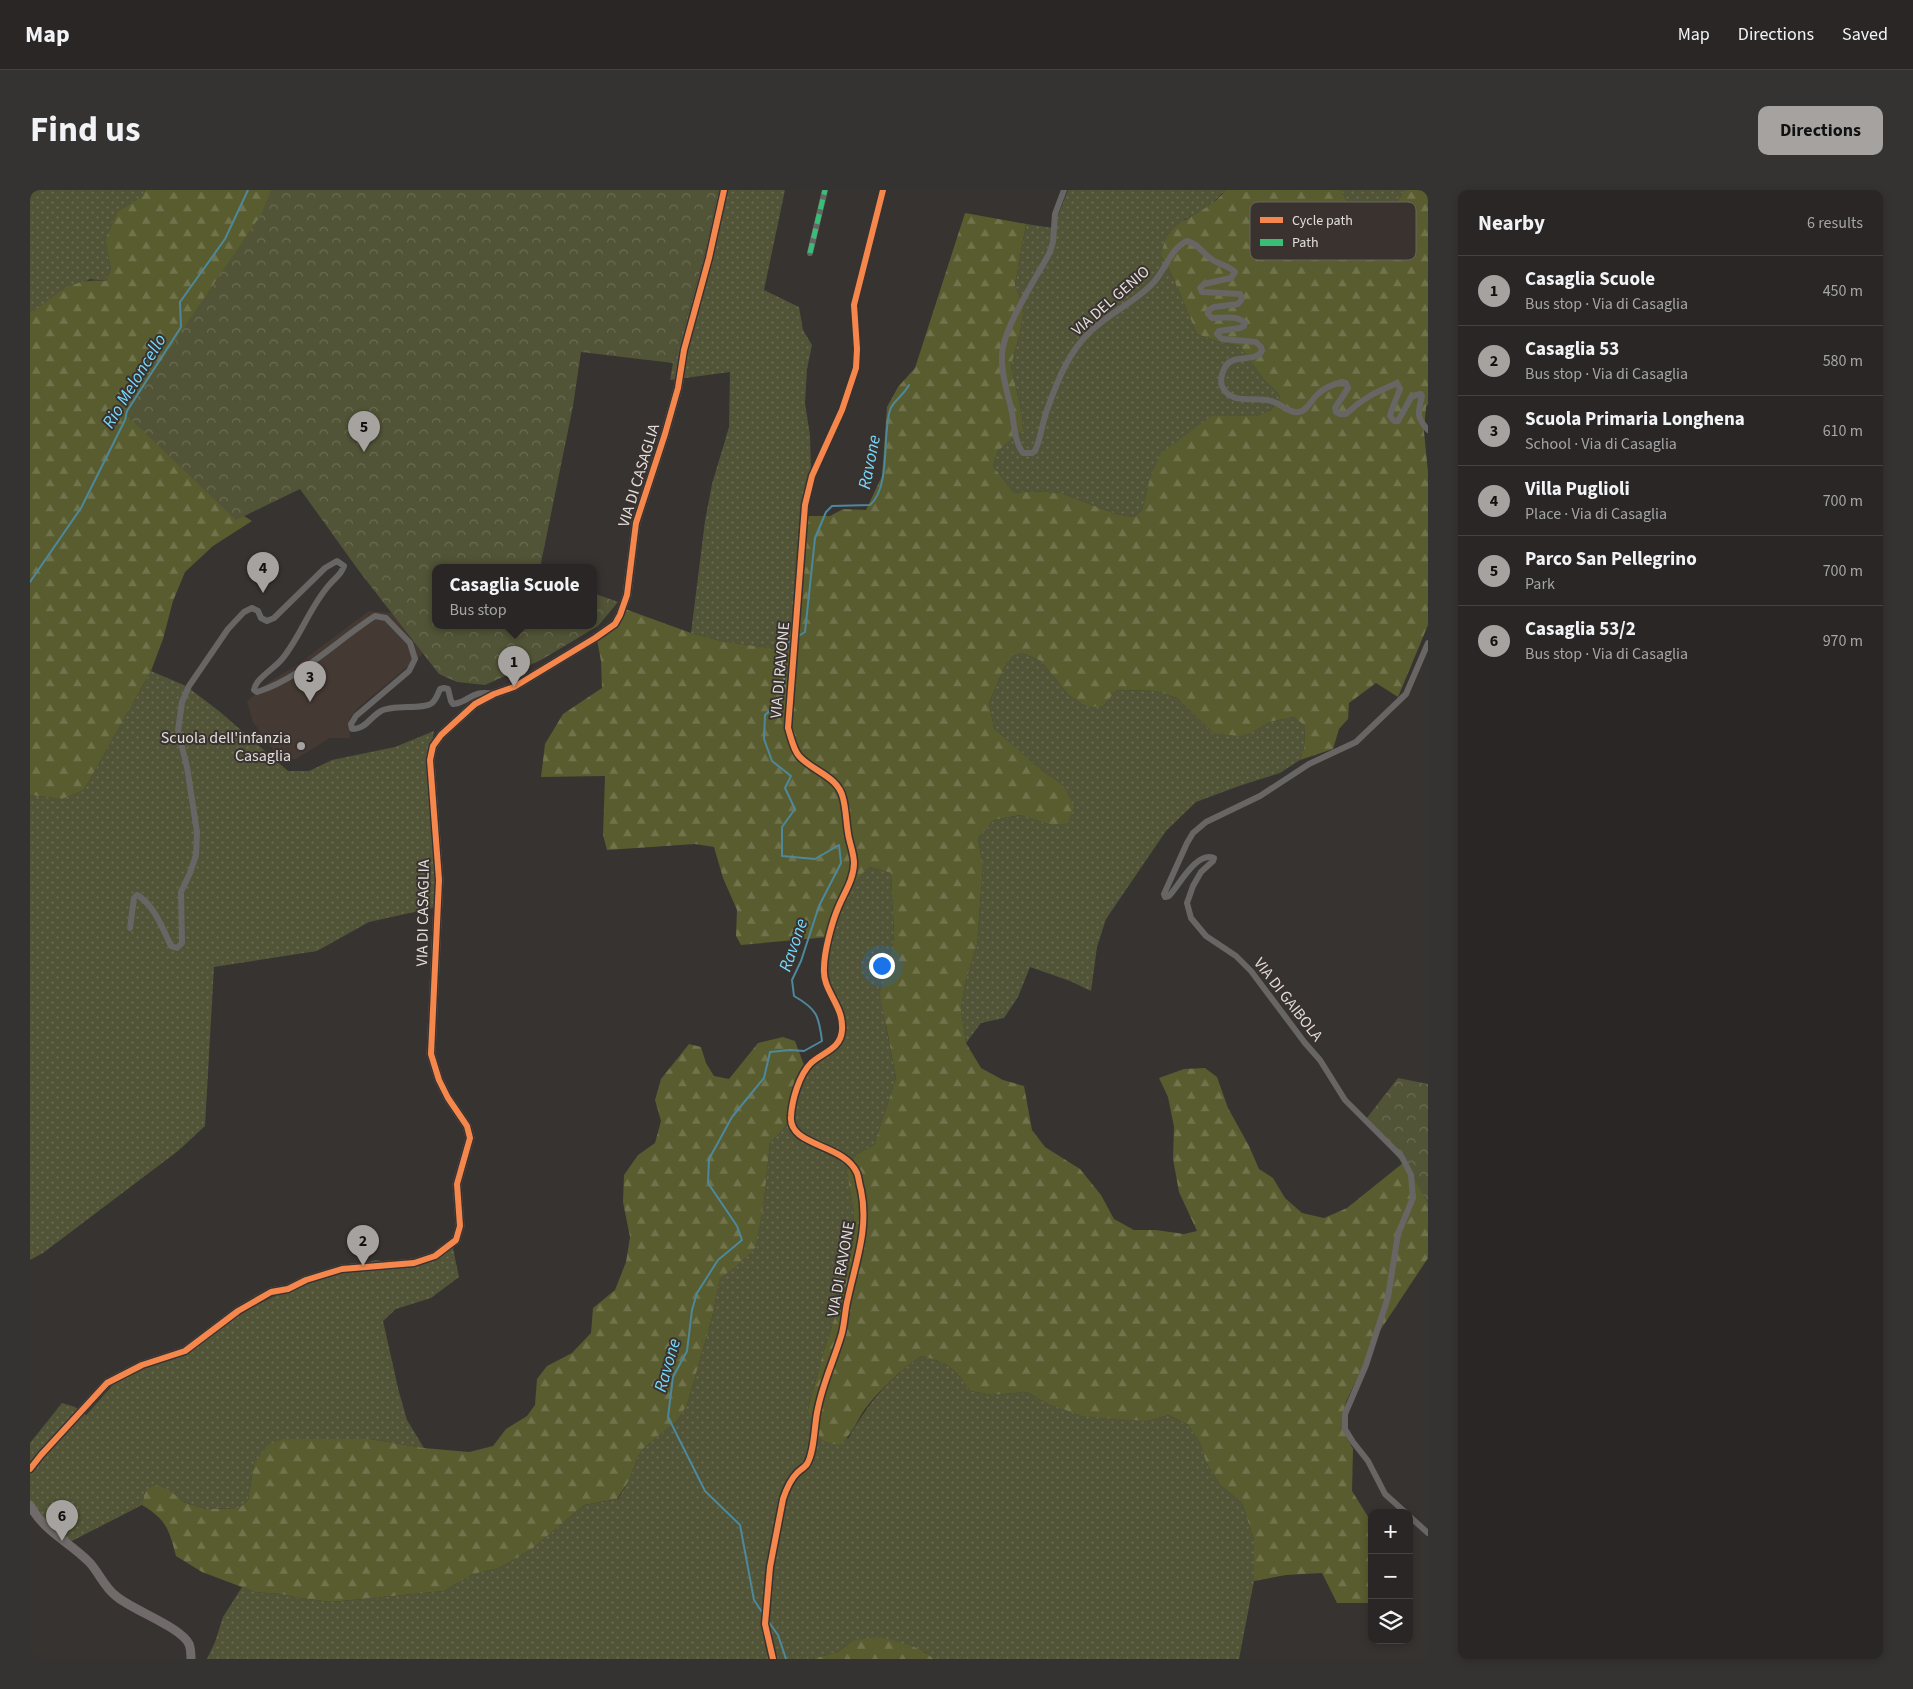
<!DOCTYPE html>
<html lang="en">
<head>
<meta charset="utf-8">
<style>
	body { margin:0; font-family:"Source Sans 3",sans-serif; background:#353232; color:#f1f3f6 }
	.controls { position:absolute; right:15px; bottom:15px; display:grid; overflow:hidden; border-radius:10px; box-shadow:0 2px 8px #0003 }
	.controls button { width:45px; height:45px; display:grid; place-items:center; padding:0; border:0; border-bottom:1px solid #454342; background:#292625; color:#f1f3f6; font:25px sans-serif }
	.you { position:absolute; left:851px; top:775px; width:18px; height:18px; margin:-12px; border:4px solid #fff; border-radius:50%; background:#1a73e8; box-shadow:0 0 0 8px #1a73e833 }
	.badge { display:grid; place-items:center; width:32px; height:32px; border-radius:50%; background:#a6a2a0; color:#111; font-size:16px; font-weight:700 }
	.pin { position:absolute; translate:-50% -41px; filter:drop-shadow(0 1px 2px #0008) }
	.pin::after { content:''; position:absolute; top:26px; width:18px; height:15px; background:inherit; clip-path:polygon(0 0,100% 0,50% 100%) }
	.popup { position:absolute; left:402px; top:374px; width:165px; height:65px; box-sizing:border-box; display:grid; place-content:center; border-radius:10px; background:#292625; filter:drop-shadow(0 1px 4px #0005); font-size:16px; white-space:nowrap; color:#a5a5a7 }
	.popup b { font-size:19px; color:#f1f3f6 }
	.popup::after { content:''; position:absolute; left:50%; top:100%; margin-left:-10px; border:10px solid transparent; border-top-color:#292625 }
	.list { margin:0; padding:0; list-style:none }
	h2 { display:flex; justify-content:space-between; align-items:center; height:65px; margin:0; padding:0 20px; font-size:21px }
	h2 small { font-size:16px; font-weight:400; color:#a5a5a7 }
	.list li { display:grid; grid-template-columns:32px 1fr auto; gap:15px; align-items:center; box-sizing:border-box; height:70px; padding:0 20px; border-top:1px solid #454342 }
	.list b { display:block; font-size:19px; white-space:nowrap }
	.list p { margin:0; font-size:16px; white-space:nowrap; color:#a5a5a7 }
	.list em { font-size:16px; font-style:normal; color:#a5a5a7 }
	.icon { flex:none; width:28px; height:28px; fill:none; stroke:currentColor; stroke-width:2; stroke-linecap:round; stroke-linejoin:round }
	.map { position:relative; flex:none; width:1398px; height:1469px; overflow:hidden; border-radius:10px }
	header { display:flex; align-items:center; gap:30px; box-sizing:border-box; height:70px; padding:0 25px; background:#292625; border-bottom:1px solid #454342 }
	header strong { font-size:24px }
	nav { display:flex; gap:28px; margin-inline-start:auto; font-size:18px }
	.intro { display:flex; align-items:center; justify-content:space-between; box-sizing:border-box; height:120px; padding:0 30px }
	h1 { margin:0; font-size:35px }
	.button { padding:12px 22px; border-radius:10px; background:#a6a2a0; color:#111; font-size:18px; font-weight:700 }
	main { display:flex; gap:30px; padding:0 30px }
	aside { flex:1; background:#292625; border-radius:10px; box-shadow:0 2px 8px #0003 }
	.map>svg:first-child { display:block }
	.built { fill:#443933 }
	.grass { fill:url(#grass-dots) }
	.forest { fill:url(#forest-firs) }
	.park { fill:url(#park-crowns) }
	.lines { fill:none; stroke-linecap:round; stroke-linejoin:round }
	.stream { stroke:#4d889d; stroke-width:2 }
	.street { stroke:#686665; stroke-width:6 }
	.secondary { stroke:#706b6a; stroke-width:9 }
	.quiet { stroke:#3abd76; stroke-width:5; stroke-dasharray:10 5; stroke-linecap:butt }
	.cycleway-casing { stroke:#39322f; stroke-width:9 }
	.cycleway { stroke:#f5874c; stroke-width:6 }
	.poi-dot { fill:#a6a2a0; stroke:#39322f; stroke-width:2 }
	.labels { text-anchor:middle; stroke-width:4; stroke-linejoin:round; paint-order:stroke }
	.street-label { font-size:16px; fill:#e1dddb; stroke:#39322f }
	.poi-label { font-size:16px; fill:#e1dddb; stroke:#39322f; text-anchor:end }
	.water-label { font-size:18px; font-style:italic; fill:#76d8fc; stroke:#39322f }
	.key { fill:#39322f; stroke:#6b6563; stroke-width:1 }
	.key-label { font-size:14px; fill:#e1dddb }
</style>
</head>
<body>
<header>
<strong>Map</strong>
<nav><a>Map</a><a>Directions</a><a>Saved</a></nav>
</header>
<div class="intro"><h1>Find us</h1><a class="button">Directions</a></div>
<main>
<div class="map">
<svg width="1398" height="1469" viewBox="0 0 1398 1469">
	<defs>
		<pattern id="grass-dots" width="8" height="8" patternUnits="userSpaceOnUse" patternTransform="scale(1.25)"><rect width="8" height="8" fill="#525437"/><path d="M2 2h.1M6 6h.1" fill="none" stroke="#6b6c53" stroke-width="1.8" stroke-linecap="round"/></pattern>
		<pattern id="forest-firs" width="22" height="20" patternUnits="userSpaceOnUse" patternTransform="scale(1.25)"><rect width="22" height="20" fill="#595c2e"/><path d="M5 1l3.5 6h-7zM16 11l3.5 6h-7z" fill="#71734c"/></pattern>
		<pattern id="park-crowns" width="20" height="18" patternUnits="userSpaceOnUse" patternTransform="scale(1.25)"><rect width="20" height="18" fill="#525437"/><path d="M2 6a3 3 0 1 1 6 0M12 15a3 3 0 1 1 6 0" fill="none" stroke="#6b6c53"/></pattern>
	</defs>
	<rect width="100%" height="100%" fill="#373331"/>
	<path class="built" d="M339 421 362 423 394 463 328 518 319 529 320 548H300L266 569 249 568 223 532 217 512 233 496 268 474Z"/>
	<path class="grass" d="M0 0H115L112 6 87 22 75 50 81 79 76 91 60 89 0 124Z
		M688 0H755L734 100 769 117 773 140 782 155 777 179 775 213 780 245 781 282 775 298 771 386 759 439 747 459 691 451 661 443 675 331 682 294 699 237 700 182 640 190 643 173 675 63Z
		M1038 0H1195L1179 17 1155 29 1131 66 1140 81 1167 144 1186 151 1210 156 1234 190 1247 202 1250 207 1241 220 1226 226 1182 227 1120 288 1112 320 1104 327 1086 324 1031 303 1002 301 984 303 963 276 968 261 993 240 992 224 981 176 990 143 994 118 985 95 996 34 1023 38Z
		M1311 0H1375L1359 23 1341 30 1322 20Z
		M992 463 1011 471 1037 503 1073 516 1087 500 1126 501 1147 508 1183 543 1225 541 1239 532 1264 527 1275 536 1274 558 1270 570 1250 583 1209 596 1166 612 1136 641 1076 729 1067 757 1061 801 1040 791 1000 777 988 807 974 828 951 833 936 853 931 819 935 793 947 755 953 676 948 648 964 630 992 625 1021 635 1033 595 1009 578 964 538 959 513 974 478 982 464Z
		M121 481 156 496 189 521 258 581H279L302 570 365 557 404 541 399 569 407 717 339 732 287 761 184 777 175 936 148 961 13 1063 0 1070V605L32 609 54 600Z
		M840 677 861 683 864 746 859 773 856 836 866 888 844 955 827 964 816 977 824 1023 822 1058 811 1109 793 1163 778 1219 818 1249C839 1212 857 1190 891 1166 919 1173 924 1177 940 1201L962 1205 997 1202 1016 1213 1117 1231 1139 1225 1158 1235 1170 1253 1176 1272 1190 1295 1212 1313 1224 1350V1391L1209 1469H904L895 1462 822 1451 808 1462 782 1469H177L185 1452 193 1427 212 1397 225 1402 251 1404 270 1408 301 1412 414 1401 443 1384 469 1378 502 1359 554 1315 588 1309 600 1289 608 1266 614 1258 647 1231 657 1215 682 1128 690 1087 704 1078 734 1011 740 953 755 937 774 875 807 855 814 842C812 829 811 816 806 804 803 798 796 791 795 784 792 746 811 700 840 677Z
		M423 1058 429 1087 401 1108 366 1119 353 1131 369 1202 377 1230 394 1258 340 1249H252L224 1274 218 1310 209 1318 176 1319 153 1312 141 1301H115L112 1315 40 1352 0 1318V1253L32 1213 45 1217 56 1225 81 1197 84 1189 146 1166 198 1130 259 1099 311 1079 346 1070 367 1074 401 1068Z"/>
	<path class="forest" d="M115 0H340L199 317 222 331 183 356 155 382 143 411 133 449 121 481 54 600 32 609 0 605V124C27 105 40 87 76 91L81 79 75 50 87 22 112 6Z
		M1195 0H1311L1322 20 1341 30 1359 23 1375 0H1398V214L1396 217 1394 242 1398 282V435L1368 507 1346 493 1319 513 1318 529 1309 539 1303 559 1270 570 1274 558 1275 536 1264 527 1239 532 1225 541 1210 546 1183 543 1147 508 1126 501 1087 500 1073 516 1058 517 1037 503 1011 471 992 463 982 465 974 478 959 513 964 538 1009 578 1033 595 1044 617 1038 633 1021 635 991 625 964 630 948 648 953 676 947 755 935 793 931 819 936 853 951 878 973 890 994 896 1002 940 1015 957 1050 979 1071 1005 1084 1029 1104 1040H1126L1154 1044 1167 1041 1149 1002 1143 969 1144 937 1138 907 1129 888 1154 879 1175 878 1187 887 1198 918 1219 956 1229 979 1243 988 1255 1008 1272 1023 1294 1028 1317 1018 1373 973 1388 994 1398 1013V1068L1349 1142 1316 1212 1312 1238 1323 1259 1322 1301 1342 1333V1413H1307L1292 1383 1256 1385 1224 1391V1350L1212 1313 1190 1295 1176 1272 1170 1253 1158 1235 1139 1225 1117 1231 1053 1226 1016 1213 997 1202 962 1205 940 1201C924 1177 919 1173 891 1166 870 1181 851 1198 835 1219 825 1233 824 1244 808 1255L794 1251 784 1242 778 1219 793 1163 811 1109 822 1058 824 1023 816 977 827 964 844 955 866 888 850 803 859 773 864 746 861 683 840 677C817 696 808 720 798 747L711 755 706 746 707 720 693 688 684 657 665 654 577 660 573 645 575 586 511 587 515 554 533 524 572 498 571 471 567 450 595 419 661 443 691 451 747 459 759 439 771 386 774 326H800L813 319 836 320 852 286 857 217 868 197 885 178 935 23 996 34 985 95 994 118 990 143 981 176 992 224 993 240 968 261 963 276 984 303 1002 301 1031 303 1086 324 1104 327 1112 320 1120 288 1131 263 1182 226H1226L1241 220 1250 207 1247 202 1234 190 1210 156 1186 151 1167 144 1140 81 1131 66C1132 60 1134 52 1137 47 1151 25 1181 22 1195 0Z
		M753 847 765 851 774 875 755 937 740 953 734 1011 725 1058 704 1078 690 1088 682 1128 657 1215 647 1231 614 1258 608 1266 600 1289 587 1309 554 1315 502 1359 469 1378 443 1384 414 1401 301 1412 270 1408 251 1404 225 1402 172 1382 146 1366C139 1340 137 1330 112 1315L115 1301 126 1295 141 1301 153 1312 176 1319 209 1318 218 1310 224 1274 238 1255 252 1249H340L394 1258 439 1262 463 1256 476 1239 497 1226 505 1215 507 1189 517 1176 542 1163 561 1143 563 1118 585 1100 596 1072 600 1047 593 1012 594 985 608 965 625 953 631 931 625 910 631 889 659 854 671 857 676 873 684 886 699 889 728 853Z
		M848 1447C868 1452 888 1455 904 1469H782L808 1462 822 1451Z"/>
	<path class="park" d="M241 0H688L675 63 643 173 551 162 543 216 510 378H405V436H563V403L588 412 568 436 511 470 455 495 427 492 409 484 329 381 270 299 206 330 95 224 232 23Z
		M1368 888 1398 894V1013C1381 981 1359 956 1336 929Z"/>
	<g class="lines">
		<path class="stream" d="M0 392 51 318 95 230 97 221 151 137 150 112 195 49 218 0
			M767 447 775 442 785 348 796 322 802 316 840 315C861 297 852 245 860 220 863 211 874 205 879 195
			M734 1425 724 1410 710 1335 675 1301 638 1227 643 1187 657 1161 662 1120 667 1103 688 1070 712 1050 707 1036 678 993 679 969 702 927 734 888 740 862 760 860 774 861 792 851C789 826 787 819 764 806L762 790 771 771 789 716 811 673 809 655 785 669 752 666V637L765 619 755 598 761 586 742 571 734 549 735 525 750 511 755 497 752 474 757 453 763 449
			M738 1431 748 1445 756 1469"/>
		<path class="street" d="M1034 0 1025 24 1023 52 1020 62C1007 87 972 139 972 166 971 184 978 204 982 222 984 235 985 253 993 263H1002L1005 261C1011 248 1012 233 1017 220 1027 192 1038 162 1061 141 1080 122 1106 112 1124 92 1136 79 1140 59 1157 51 1167 53 1172 62 1180 68 1187 74 1198 75 1205 82L1201 88 1174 94 1170 98 1172 102 1210 104 1212 109 1208 114 1184 117 1179 120 1178 124 1182 128C1193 128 1207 125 1215 133L1214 136 1210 138 1189 141 1187 144 1192 149 1226 152 1231 157 1232 161C1225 173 1203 163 1195 177 1192 183 1190 190 1192 196 1200 216 1225 206 1241 211 1250 213 1260 224 1269 222 1277 221 1282 209 1288 204 1294 198 1304 194 1312 192L1316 193 1318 198 1305 218 1306 222 1310 224H1316L1329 213 1343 204 1367 193 1370 199 1361 222 1360 226 1364 231H1368L1382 206 1391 204 1392 206C1388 222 1386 227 1398 240
			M780 63 795 0
			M100 738 104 708 107 705C123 713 134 741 141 756L147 758 152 753 151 702 160 683 166 665 167 642 157 577 148 541 152 512 159 496 198 439 214 422 222 418 228 421 231 428 237 431 244 428 295 378 307 371 314 376C311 385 306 387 300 394 280 416 271 446 252 469 244 479 226 488 224 500L227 502C271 488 306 451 345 426L356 428 380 453 385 469 379 481 326 526 321 534 322 539C336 539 340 527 351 521 363 514 394 520 402 513 406 510 408 504 410 499L414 498 418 499 421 511 423 514C441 512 440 499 464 504
			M1376 1323 1355 1304 1338 1271 1323 1252 1315 1239V1224L1336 1175 1358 1107 1368 1044 1383 1008 1381 985 1372 967 1315 910 1290 870 1275 853 1221 781 1206 766 1176 746 1161 728 1157 713 1163 696 1171 682 1183 671 1184 668C1166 661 1149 696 1139 706L1135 707 1134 704 1157 653 1163 643 1176 632 1230 606 1279 574 1326 552 1376 504 1398 453
			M1379 1326 1398 1343
			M743 1469 735 1434 740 1377 753 1309C756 1300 760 1290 767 1283 770 1280 775 1277 777 1274 785 1261 784 1233 788 1218 793 1192 805 1168 812 1143 815 1131 815 1119 818 1108 826 1071 839 1038 831 1000 829 994 829 988 827 983 814 953 758 957 761 926 762 910 769 885 781 873 793 862 811 859 812 840 814 815 792 801 794 778 794 762 802 732 808 718 814 703 824 689 824 673 824 663 819 652 818 643 816 631 816 619 813 608 808 586 782 581 769 566 763 559 761 547 758 538L775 315 782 286 812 220 826 178 827 159 824 115 853 0"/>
		<path class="secondary" d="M0 1279 11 1265 77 1193 112 1175 155 1161 208 1121 241 1102 258 1099 276 1090 312 1079 384 1073 405 1066 426 1050 430 1036 427 994 440 948 437 936 418 908 409 890 401 864 409 690 400 570 403 556 411 545 445 514 464 504 484 497 565 448 585 434 590 425 597 405 606 333 635 244 648 198 654 160 679 68 694 0
			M0 1315C14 1342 40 1352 60 1373 69 1383 75 1398 86 1406 102 1420 151 1437 159 1454 161 1459 161 1464 161 1469"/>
		<path class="quiet" d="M780 63 795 0"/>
		<defs>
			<path id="cycleway" d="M0 1279 11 1265 77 1193 112 1175 155 1161 208 1121 241 1102 258 1099 276 1090 312 1079 384 1073 405 1066 426 1050 430 1036 427 994 440 948 437 936 418 908 409 890 401 864 409 690 400 570 403 556 411 545 445 514 464 504 484 497 565 448 585 434 590 425 597 405 606 333 635 244 648 198 654 160 679 68 694 0
				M743 1469 735 1434 740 1377 753 1309C756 1300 760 1290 767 1283 770 1280 775 1277 777 1274 785 1261 784 1233 788 1218 793 1192 805 1168 812 1143 815 1131 815 1119 818 1108 826 1071 839 1038 831 1000 829 994 829 988 827 983 814 953 758 957 761 926 762 910 769 885 781 873 793 862 811 859 812 840 814 815 792 801 794 778 794 762 802 732 808 718 814 703 824 689 824 673 824 663 819 652 818 643 816 631 816 619 813 608 808 586 782 581 769 566 763 559 761 547 758 538L775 315 782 286 812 220 826 178 827 159 824 115 853 0"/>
		</defs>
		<use href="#cycleway" class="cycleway-casing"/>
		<use href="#cycleway" class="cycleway"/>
	</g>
	<circle class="poi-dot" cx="271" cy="556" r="5"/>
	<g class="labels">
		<g class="street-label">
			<text transform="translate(1080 110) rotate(-41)" y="6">VIA DEL GENIO</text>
			<text transform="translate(608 285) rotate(-73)" y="6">VIA DI CASAGLIA</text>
			<text transform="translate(749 480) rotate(-85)" y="6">VIA DI RAVONE</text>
			<text transform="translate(392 723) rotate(-89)" y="6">VIA DI CASAGLIA</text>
			<text transform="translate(1259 809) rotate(52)" y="6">VIA DI GAIBOLA</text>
			<text transform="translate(810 1079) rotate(-80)" y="6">VIA DI RAVONE</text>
		</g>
		<g class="poi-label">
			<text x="261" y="553">Scuola dell'infanzia<tspan x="261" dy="18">Casaglia</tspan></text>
		</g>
		<g class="water-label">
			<text transform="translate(104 191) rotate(-59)" y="6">Rio Meloncello</text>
			<text transform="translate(839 272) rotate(-79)" y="6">Ravone</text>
			<text transform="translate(763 755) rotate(-71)" y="6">Ravone</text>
			<text transform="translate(637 1175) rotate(-74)" y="6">Ravone</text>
		</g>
	</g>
	<rect x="1220" y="12" width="166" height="58" rx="8" class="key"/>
	<rect x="1230" y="27" width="23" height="6" fill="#f5874c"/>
	<rect x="1230" y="49" width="23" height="7" fill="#3abd76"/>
	<g class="key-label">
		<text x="1262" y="35">Cycle path</text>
		<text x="1262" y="57">Path</text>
	</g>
</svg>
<div class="controls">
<button>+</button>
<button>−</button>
<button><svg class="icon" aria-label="layers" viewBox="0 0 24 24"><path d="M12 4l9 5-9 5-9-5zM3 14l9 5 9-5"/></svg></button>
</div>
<div class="you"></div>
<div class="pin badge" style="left:484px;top:497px">1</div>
<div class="popup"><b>Casaglia Scuole</b>Bus stop</div>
<div class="pin badge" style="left:333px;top:1076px">2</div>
<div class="pin badge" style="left:280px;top:512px">3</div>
<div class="pin badge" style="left:233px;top:403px">4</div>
<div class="pin badge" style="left:334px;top:262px">5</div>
<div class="pin badge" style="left:32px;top:1351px">6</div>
</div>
<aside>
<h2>Nearby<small>6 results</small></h2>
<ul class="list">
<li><span class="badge">1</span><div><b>Casaglia Scuole</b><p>Bus stop · Via di Casaglia</p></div><em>450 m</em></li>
<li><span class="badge">2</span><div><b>Casaglia 53</b><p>Bus stop · Via di Casaglia</p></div><em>580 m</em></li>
<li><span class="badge">3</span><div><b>Scuola Primaria Longhena</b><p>School · Via di Casaglia</p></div><em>610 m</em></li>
<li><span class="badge">4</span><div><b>Villa Puglioli</b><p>Place · Via di Casaglia</p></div><em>700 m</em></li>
<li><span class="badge">5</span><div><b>Parco San Pellegrino</b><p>Park</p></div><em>700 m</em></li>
<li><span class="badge">6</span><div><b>Casaglia 53/2</b><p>Bus stop · Via di Casaglia</p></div><em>970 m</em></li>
</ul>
</aside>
</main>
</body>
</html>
